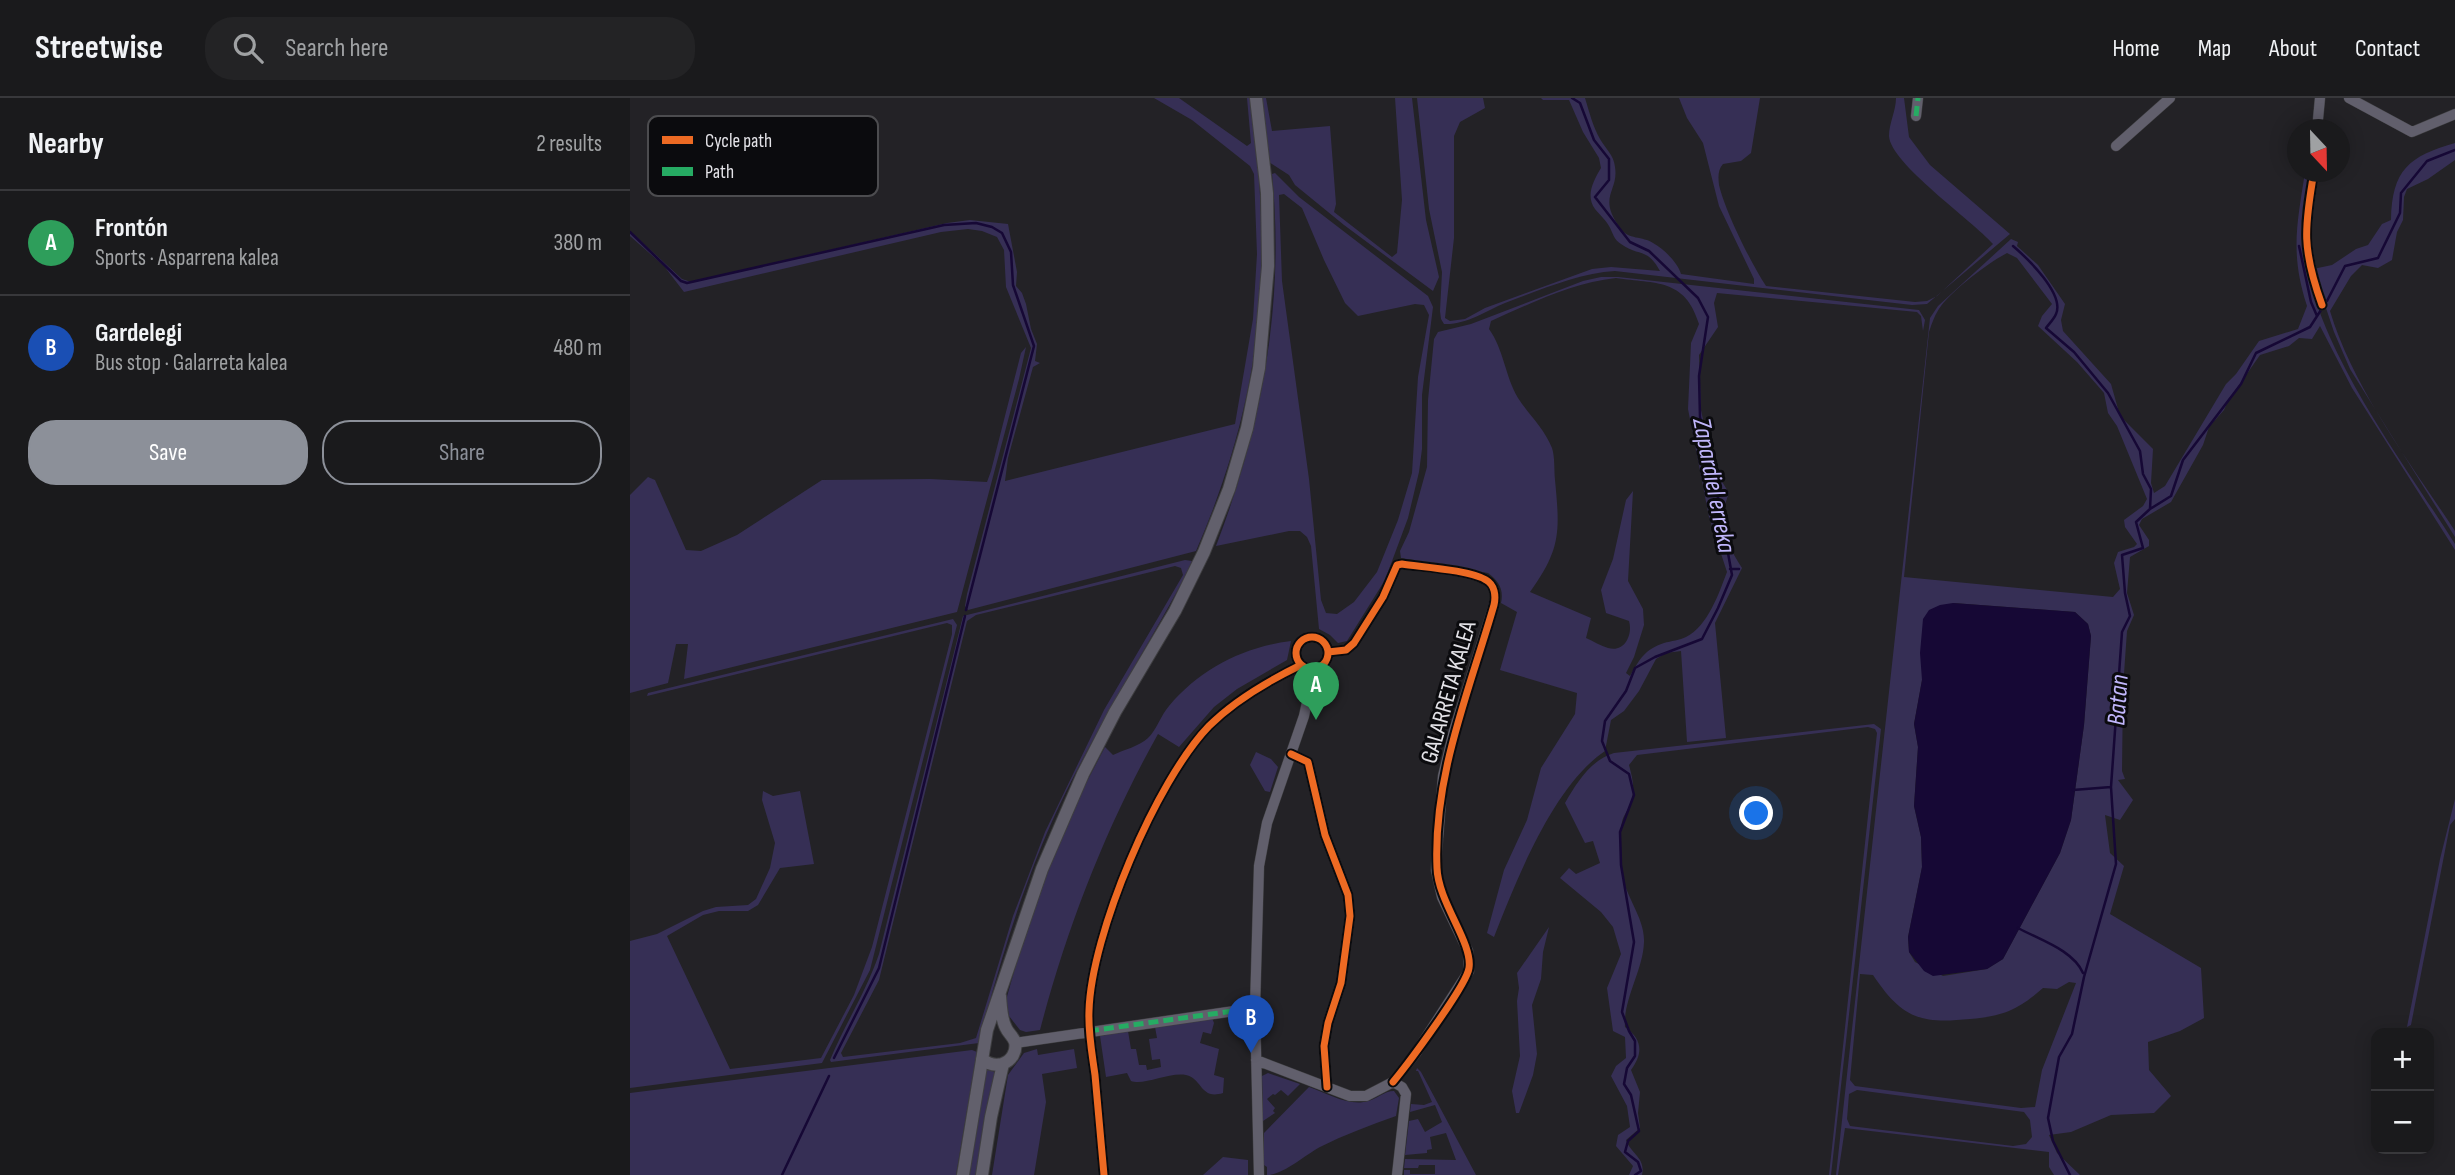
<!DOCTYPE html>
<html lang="en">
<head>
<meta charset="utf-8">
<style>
	body { margin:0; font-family:"Sofia Sans Condensed",sans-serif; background:#232325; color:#f1f3f6 }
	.controls { position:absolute; right:21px; bottom:21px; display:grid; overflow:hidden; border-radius:14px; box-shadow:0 4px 18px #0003 }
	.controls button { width:63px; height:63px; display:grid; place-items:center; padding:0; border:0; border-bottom:2px solid #38383b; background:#1a1a1c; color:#f1f3f6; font:35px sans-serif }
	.compass { position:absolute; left:1657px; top:21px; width:63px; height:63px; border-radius:50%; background:#1a1a1c; box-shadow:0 4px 18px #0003; rotate:158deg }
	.you { position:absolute; left:1127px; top:716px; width:24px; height:24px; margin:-18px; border:5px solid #fff; border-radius:50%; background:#1a73e8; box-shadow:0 0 0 10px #1a73e833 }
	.badge { display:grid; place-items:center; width:46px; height:46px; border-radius:50%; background:#8c9099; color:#fff; font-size:23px; font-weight:700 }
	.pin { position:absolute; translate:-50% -58px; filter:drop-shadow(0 2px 4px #0008) }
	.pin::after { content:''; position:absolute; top:37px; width:24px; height:21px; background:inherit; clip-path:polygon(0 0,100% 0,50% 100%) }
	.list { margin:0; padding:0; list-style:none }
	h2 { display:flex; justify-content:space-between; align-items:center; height:91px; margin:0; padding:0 28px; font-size:30px }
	h2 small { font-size:23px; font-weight:400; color:#9fa1a3 }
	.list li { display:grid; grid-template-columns:46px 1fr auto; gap:21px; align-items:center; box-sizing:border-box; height:105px; padding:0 28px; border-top:2px solid #38383b }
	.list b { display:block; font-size:26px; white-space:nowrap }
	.list p { margin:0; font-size:23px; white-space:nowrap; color:#9fa1a3 }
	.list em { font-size:23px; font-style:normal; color:#9fa1a3 }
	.actions { display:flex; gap:14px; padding:21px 28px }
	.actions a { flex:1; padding:16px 0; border:2px solid #8c9099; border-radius:28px; text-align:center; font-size:24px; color:#8c9099 }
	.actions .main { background:#8c9099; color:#fff }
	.icon { flex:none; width:38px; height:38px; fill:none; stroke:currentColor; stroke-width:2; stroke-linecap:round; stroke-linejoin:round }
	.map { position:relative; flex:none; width:1825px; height:1077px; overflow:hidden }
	header { display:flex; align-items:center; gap:42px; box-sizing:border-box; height:98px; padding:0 35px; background:#1a1a1c; border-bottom:2px solid #38383b }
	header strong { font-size:33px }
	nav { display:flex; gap:38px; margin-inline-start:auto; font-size:24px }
	.search { width:490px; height:63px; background:#232325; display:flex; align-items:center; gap:18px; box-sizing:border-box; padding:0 24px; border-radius:28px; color:#9fa1a3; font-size:26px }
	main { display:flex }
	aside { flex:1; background:#1a1a1c }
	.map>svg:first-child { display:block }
	.green { fill:#362f55; fill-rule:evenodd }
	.water { fill:#160835 }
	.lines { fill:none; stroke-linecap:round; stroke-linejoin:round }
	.stream { stroke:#160835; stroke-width:2.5 }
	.minor-casing { stroke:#3e3e40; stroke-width:11 }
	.major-casing { stroke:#3e3e40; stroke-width:14 }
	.minor { stroke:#615f6c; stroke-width:10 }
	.major { stroke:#62606c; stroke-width:12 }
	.quiet { stroke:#26ab63; stroke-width:5; stroke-dasharray:10 5; stroke-linecap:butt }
	.cycleway-casing { stroke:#0b0b0e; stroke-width:11 }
	.cycleway { stroke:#ed6a23; stroke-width:7 }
	.labels { text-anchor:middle; stroke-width:6; stroke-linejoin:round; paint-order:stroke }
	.street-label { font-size:24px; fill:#e4e3e8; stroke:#0b0b0e }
	.water-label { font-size:26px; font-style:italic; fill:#c0b6fb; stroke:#0b0b0e }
	.key { fill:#0b0b0e; stroke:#4c4c4f; stroke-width:2 }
	.key-label { font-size:19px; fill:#e4e3e8 }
</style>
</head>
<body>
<header>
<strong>Streetwise</strong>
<div class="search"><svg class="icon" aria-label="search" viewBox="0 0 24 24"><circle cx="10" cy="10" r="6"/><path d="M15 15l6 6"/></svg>Search here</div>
<nav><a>Home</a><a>Map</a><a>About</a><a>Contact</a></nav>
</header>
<main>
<aside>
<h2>Nearby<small>2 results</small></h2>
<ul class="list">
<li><span class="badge" style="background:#2e9e5b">A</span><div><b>Frontón</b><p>Sports · Asparrena kalea</p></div><em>380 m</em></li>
<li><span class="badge" style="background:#1a4fb4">B</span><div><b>Gardelegi</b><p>Bus stop · Galarreta kalea</p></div><em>480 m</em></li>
</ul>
<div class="actions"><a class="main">Save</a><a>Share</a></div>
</aside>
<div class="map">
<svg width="1825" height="1077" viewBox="0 0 1825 1077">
	<rect width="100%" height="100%" fill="#232226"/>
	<path class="green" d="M524 0H549L617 48 621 45 617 0H621C628 61 634 124 631 186 627 278 603 368 566 453L338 512 335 508 337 496 401 250 376 189 374 152 367 139 352 133 338 131 311 134 54 194 34 168 0 138V133L52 181 61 184 317 125 340 122 378 126 387 174 386 188 392 195 396 206 401 231 407 246 405 263 410 265 403 269 378 360 375 383 605 326 623 221 627 156 624 76 620 68 562 22Z
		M632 0H636L642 33 700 28 706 106 704 114 762 159 767 155 772 102 765 0H782L796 122 809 179 803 193 714 127 665 87 659 77 639 64Z
		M787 0H853L855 10 830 24 824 38V140L815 220 820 223 835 221 855 210 962 171 981 169 1030 173C1017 149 1009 159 991 146 984 142 983 135 979 128 975 121 970 117 965 111 955 97 964 82 971 70L969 60 953 34 939 2H913L911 0H955C959 13 963 29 970 41 975 50 984 57 985 69 989 94 967 98 990 130 998 142 1013 138 1023 145 1034 151 1048 165 1051 176L1124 186V181L1089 108 1073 45 1057 20 1049 0H1130L1121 55 1111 63 1093 66C1088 72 1088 78 1089 87 1095 113 1121 165 1136 188L1285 204 1297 203 1307 198 1363 146C1343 123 1260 65 1259 38 1259 25 1266 13 1266 0H1274L1279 39 1300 67 1380 136 1297 206 1282 207 985 173C949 175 910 192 875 205 856 213 836 227 814 226L811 221 810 213 812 174 799 111Z
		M1825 45V62L1798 81 1777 91 1774 99 1773 122 1767 134 1762 162 1748 170 1732 167 1721 178 1700 213C1723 290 1781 366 1825 433V439L1720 271 1704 234 1683 171 1702 167 1726 151 1738 147 1752 126 1761 122C1762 72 1779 58 1825 45Z
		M1675 74H1680C1677 98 1670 122 1673 148 1685 250 1771 360 1825 446V452L1722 290 1690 228 1682 241 1669 240 1659 248 1630 257 1598 303 1594 312 1579 329 1573 347 1541 404 1512 421 1509 427 1519 442V448L1500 459 1497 495 1504 517 1497 533 1493 590 1492 673 1495 681 1488 682 1503 702 1490 722 1475 717 1480 755 1494 768 1480 816 1571 870 1574 920 1550 933 1518 944 1519 972 1541 998 1524 1015 1481 1017 1441 1034 1419 1037 1427 1055 1450 1077H1424L1419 1069V1054L1215 1030 1208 1077H1206L1300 220 1308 208 1381 141 1388 144 1387 148 1408 167 1435 206 1431 222 1433 233 1481 286 1490 318 1523 351 1521 385 1524 395 1535 388 1596 286 1606 276 1629 243 1668 231 1677 208C1660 156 1667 126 1675 74ZM1377 155 1387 160 1422 206 1412 218 1408 228 1447 264 1474 295 1478 315 1487 328 1517 401 1513 408 1494 422 1495 429 1507 446 1504 449 1488 454 1484 465 1490 491 1483 499 1274 479 1299 234C1302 225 1305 216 1311 208 1324 191 1358 165 1377 155ZM1323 505 1445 514 1458 526 1461 538 1454 627 1441 722 1430 755 1373 861 1357 871 1313 878 1285 864 1279 854 1278 839 1292 769 1291 739 1284 708 1288 649 1284 626 1292 582ZM1230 876 1243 877C1272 920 1289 926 1340 921 1374 918 1388 912 1413 890L1427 891 1439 884 1446 885 1412 972 1405 1009 1391 1010 1225 988 1220 982ZM1227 992 1394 1014 1400 1022 1402 1039 1396 1046 1383 1048 1220 1028 1217 1021 1219 996Z
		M645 75 669 99 798 198 803 209 792 297V351L789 374 778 420 755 482 717 543 708 545 700 537 689 531 681 448 677 439 670 433H659L586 448C632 328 655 205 642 76ZM654 96 672 110 694 162 715 205 728 218 785 206 794 207 799 217 788 279 782 375 768 422 747 474 724 504 707 516 696 515 691 502 679 381 652 183 649 97Z
		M971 179H988L1289 212 1295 222 1293 233 1291 218 1287 214 1087 195 1084 205 1088 229 1069 257 1071 312 1083 369 1099 395C1087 426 1095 443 1112 470L1085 525 1096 640 1057 644 1051 553 1036 555 1026 561 1009 593 994 613 981 622 975 653C923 688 887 781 864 839L857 835 874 772 897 722 911 670 945 616 947 595 870 572 887 514 871 505C874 492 869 483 858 475L771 460 770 453 779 434 797 369 798 302 804 241 808 234 841 226 953 183ZM986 180C1026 186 1055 180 1069 226L1061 245 1058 311 1079 419 1097 474C1089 495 1078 528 1056 539 1050 542 1041 543 1034 545 1015 551 1009 562 1000 578L996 575 1004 559 1014 527 1013 511 998 483 1003 393 996 402 983 461 971 492 976 515 999 523C1003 536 995 555 978 550 971 548 963 543 956 540L961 520 900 494C931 451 930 434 925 382 924 372 925 359 922 350 914 330 899 317 888 300 875 278 874 252 859 231L861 223C901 205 942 185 986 180Z
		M396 249 389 281 327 514 54 581 58 546H46L38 585 0 595V397L18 379 25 382 56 452 71 453 107 437 192 382 300 381 357 384 361 373 391 255Z
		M555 462 562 463 555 479C513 556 467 629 429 708 394 783 369 865 349 945L201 964 200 962C215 926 236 894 249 856L333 518ZM545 468 551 470 553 477 474 612 415 734 383 818 346 940 330 945 213 959 211 955 249 882 337 523 346 517Z
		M323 521 327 527 240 872 192 965 0 990V843L27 836 73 813 86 809 118 807 126 801 140 770 145 745 132 702 133 693 143 698 170 693 184 766 150 770 128 807 118 813H89L73 817 37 838 100 971 191 960 224 897 242 849 322 536V527L317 525 17 598 18 595Z
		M661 543 657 562 607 591 584 609 549 649 528 636C476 729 437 829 410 932L396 934 390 932 379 918 376 902 393 842 416 777 454 689 475 649 483 657C493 652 510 648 518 640 526 633 531 617 539 608 570 571 613 549 661 543Z
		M1244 626 1251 631 1201 1077H1199L1247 635 1245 631 1238 629 1007 657 999 667C1003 682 1006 694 999 709 997 713 993 719 992 724 989 735 990 761 992 773 994 798 1015 819 1014 844 1013 873 993 901 995 929 1013 942 1013 955 1001 972L1010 994 1008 1015 1010 1030 996 1042C1001 1056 1016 1060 1012 1077H999L1003 1068 986 1048 988 1037 1000 1029 997 1008 981 978 986 968 996 960 995 939 983 933 977 890 991 856 983 829 971 814 930 780 939 770 946 776 970 765 963 743 955 745 935 705C947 684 961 662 984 655Z
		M626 654 641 661 648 669 640 694 635 693 620 667Z
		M1825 701V721L1820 727 1781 927 1777 929 1810 761Z
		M919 829 913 854 911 881 902 907 907 956 903 977 889 1015H886L882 993 890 958 887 903 889 890 887 875Z
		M582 920 584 925 581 936 573 934 570 945 589 951 584 977 594 980 593 995C570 1002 573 981 556 977 538 974 514 988 501 983L497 975 476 979 470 938 498 933 501 951H506L509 967H516L517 972 531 969 530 961 522 962 519 941 527 940 525 929Z
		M407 951 408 957 444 951 447 970 412 976 416 1004 404 1077H362L378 977 394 955Z
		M342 952 347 954 326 1077H0V995Z
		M787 970 791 974 846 1077H774V1072H780V1076H805V1067H789L788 1070H774L775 1061 826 1062 816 1035 800 1039 802 1051 797 1052V1055L775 1057 779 1023 788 1021 795 1034 812 1024 805 1007 780 1014 781 1006 794 1007 802 1004 788 973H786Z
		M355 971 365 974 347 1077H337Z
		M638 975 670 986 658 998 651 992 645 997 643 996 637 1001 645 1010 643 1013 645 1015 633 1023 632 978Z
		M679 989C696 995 720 1009 738 1003 747 1001 754 993 764 993L769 1000 766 1018C740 1027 714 1037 690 1049 675 1057 653 1077 637 1077V1069L634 1067V1035Z
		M593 1059 618 1062V1077H573Z"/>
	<path class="water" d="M1323 505 1445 514 1458 526 1461 538 1454 627 1441 722 1430 755 1373 861 1357 871 1303 878 1294 873 1279 854 1278 839 1292 769 1291 739 1284 708 1288 649 1284 626 1292 582 1290 555 1293 521 1299 512 1310 507Z"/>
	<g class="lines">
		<path class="stream" d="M942 0 950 5 964 42 979 61V82L965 99 1000 144 1019 153 1068 200 1078 219 1069 278 1070 319 1086 389 1102 477 1088 510 1072 541 1025 559 1005 570 996 593 975 623 972 643 980 663 999 676 1004 697 990 734 991 767 1004 844 992 914 999 933 1005 943V958L997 970 994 986 1001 997 1009 1033 998 1043 995 1054 1008 1064 1011 1073 1005 1077
			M0 134 51 183 57 185 314 127 346 125 362 129 372 135 381 154 383 187 404 248 336 512
			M1383 148C1397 160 1435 196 1426 216 1424 221 1419 226 1416 230L1444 254 1478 295 1510 353 1513 376 1521 391 1520 411
			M1669 148 1681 204 1687 218
			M1697 203 1715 168 1748 160 1770 115 1771 95 1797 63 1825 52
			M1100 471H1109
			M1443 692 1481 689
			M1388 830C1410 842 1443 852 1453 875
			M204 960 249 870 335 518
			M152 1077 199 978
			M1440 1077 1423 1043 1418 1020 1429 959 1442 936 1454 879 1486 766 1481 689 1492 534 1500 518 1495 495 1492 457 1513 450 1506 424 1520 411 1541 398 1553 362 1611 286 1626 255 1680 229 1691 212"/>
		<defs>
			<path id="minor" d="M1719 0 1782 34 1825 16
				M1286 18 1288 0
				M1687 32 1690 0
				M1486 48 1540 0
				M1684 74C1674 130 1672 152 1692 207
				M666 555a16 16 0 1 1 32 0a16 16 0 1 1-32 0Z
				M661 656 678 664 695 737 718 797 720 818 711 885 698 925 694 948 697 989
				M385 945 625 910
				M626 962 720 998H736L763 984 786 955 839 873 838 853 812 799 806 772 807 753 813 678 824 633 864 507C866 498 865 487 856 482 840 472 792 469 772 466L767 467 753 499 724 545 716 552 698 554
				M763 984 772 989 776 996 767 1077
				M474 1077C471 1044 468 1010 465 977 462 955 458 935 459 913 461 837 526 683 579 628 605 602 638 583 671 567
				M629 1077 625 910 629 768 637 725 674 618 683 577 682 571"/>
			<path id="major" d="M352 961C358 966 364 968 372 966 382 963 387 953 385 944 383 938 378 935 376 930 371 921 371 908 370 898
				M333 1077 357 932 412 771 453 676 485 614 545 513 574 454 599 391 617 330 629 270 638 168 637 95 626 0
				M352 1077 361 1019 373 966"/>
		</defs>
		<use href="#minor" class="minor-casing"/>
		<use href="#major" class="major-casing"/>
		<use href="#minor" class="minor"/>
		<use href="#major" class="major"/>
		<path class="quiet" d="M1286 18 1288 0
			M459 933 625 910"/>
		<defs>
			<path id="cycleway" d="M1684 74C1674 130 1672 152 1692 207
				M666 555a16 16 0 1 1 32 0a16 16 0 1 1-32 0Z
				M698 554 716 552 724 545 753 499 767 467 772 466C792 469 840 472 856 482 865 487 866 498 864 507 839 594 803 678 807 770 808 804 843 845 839 870 837 887 777 967 763 984
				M661 656 678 664 695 737 718 797 720 818 711 885 698 925 694 948 697 989
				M474 1077C471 1044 468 1010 465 977 462 955 458 935 459 913 461 837 526 683 579 628 605 602 638 583 671 567"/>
		</defs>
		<use href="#cycleway" class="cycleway-casing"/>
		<use href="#cycleway" class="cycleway"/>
	</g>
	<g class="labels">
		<g class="street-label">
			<text transform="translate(818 594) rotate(-74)" y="8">GALARRETA KALEA</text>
		</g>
		<g class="water-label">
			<text transform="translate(1085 387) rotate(79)" y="9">Zapardiel erreka</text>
			<text transform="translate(1487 602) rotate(-86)" y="9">Batan</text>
		</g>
	</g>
	<rect x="18" y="18" width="230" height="80" rx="10" class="key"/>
	<rect x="32" y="38" width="31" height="8" fill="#ed6a23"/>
	<rect x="32" y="69" width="31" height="9" fill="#26ab63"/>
	<g class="key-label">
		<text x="75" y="49">Cycle path</text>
		<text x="75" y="80">Path</text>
	</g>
</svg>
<div class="controls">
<button>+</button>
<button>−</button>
</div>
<svg class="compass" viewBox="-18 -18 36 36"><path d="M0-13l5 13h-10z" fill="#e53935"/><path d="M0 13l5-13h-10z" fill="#9fa1a3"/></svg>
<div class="you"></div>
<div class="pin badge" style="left:686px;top:622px;background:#2e9e5b">A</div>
<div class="pin badge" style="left:621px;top:955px;background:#1a4fb4">B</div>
</div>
</main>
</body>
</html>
